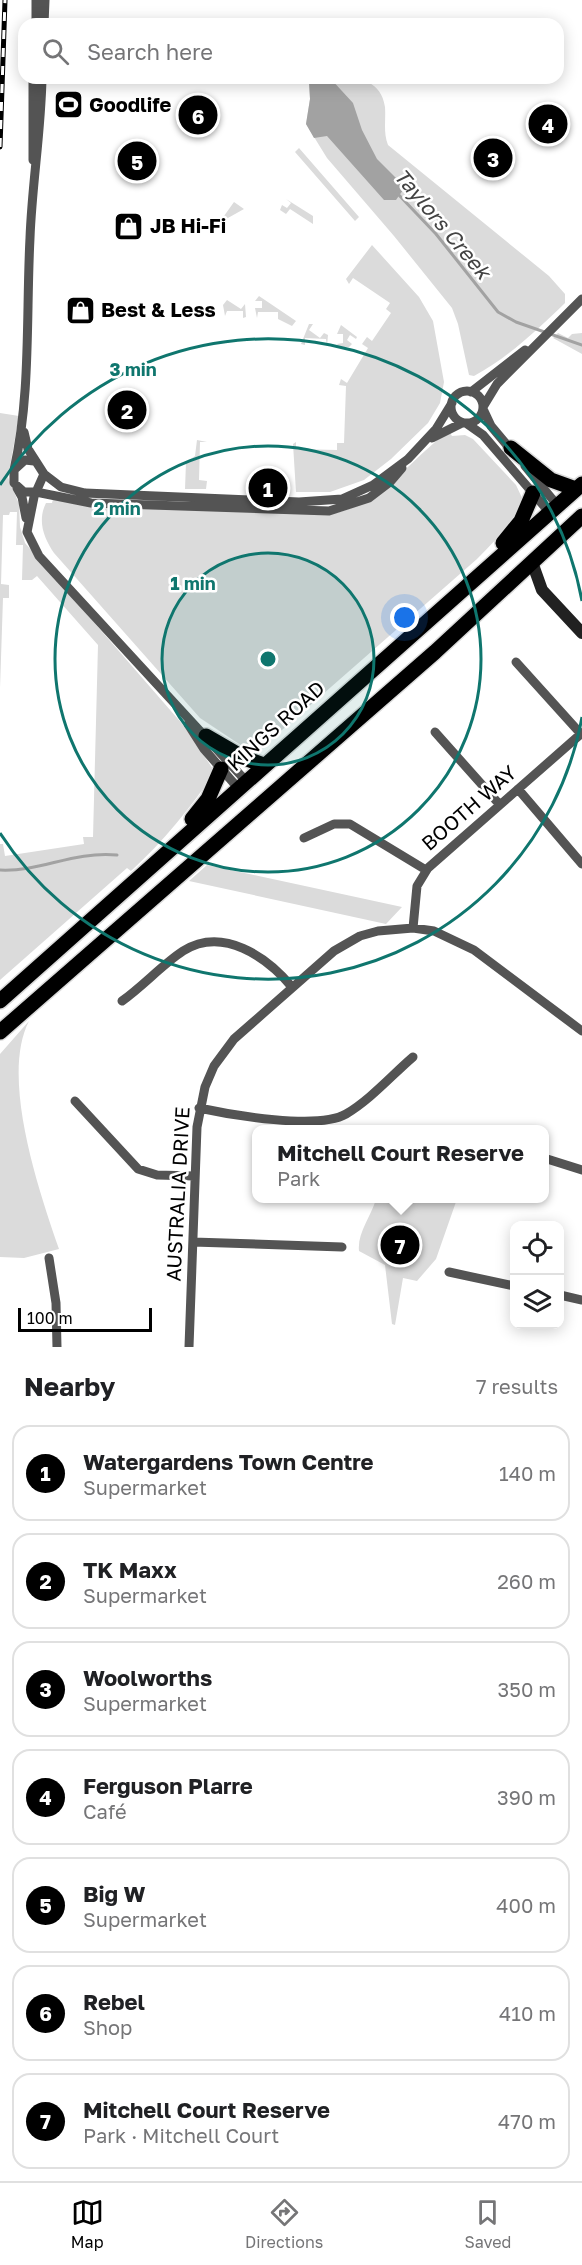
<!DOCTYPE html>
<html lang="en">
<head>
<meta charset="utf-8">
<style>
	body { margin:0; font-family:"Golos Text",sans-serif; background:#f2f2f2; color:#202124 }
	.controls { position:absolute; right:18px; bottom:18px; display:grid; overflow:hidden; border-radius:12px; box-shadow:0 3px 15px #0003 }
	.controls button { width:54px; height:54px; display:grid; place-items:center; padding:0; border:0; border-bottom:2px solid #e0e0e0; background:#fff; color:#202124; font:30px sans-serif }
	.scale { position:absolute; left:18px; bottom:15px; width:134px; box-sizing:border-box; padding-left:6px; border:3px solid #000; border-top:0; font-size:16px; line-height:21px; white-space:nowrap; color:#000; -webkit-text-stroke:4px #fff; paint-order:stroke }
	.you { position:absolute; left:405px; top:618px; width:21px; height:21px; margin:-15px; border:4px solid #fff; border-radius:50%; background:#1a73e8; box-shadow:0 0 0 9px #1a73e833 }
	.badge { display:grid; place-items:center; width:39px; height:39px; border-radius:50%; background:#000; color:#fff; font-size:20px; font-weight:700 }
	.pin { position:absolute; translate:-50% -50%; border:3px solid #fff; box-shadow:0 2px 6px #0006 }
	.popup { position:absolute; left:252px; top:1125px; width:297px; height:78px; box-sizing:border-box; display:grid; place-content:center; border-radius:12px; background:#fff; filter:drop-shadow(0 2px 4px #0005); font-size:20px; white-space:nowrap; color:#757577 }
	.popup b { font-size:22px; color:#202124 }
	.popup::after { content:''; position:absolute; left:50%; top:100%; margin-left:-12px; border:12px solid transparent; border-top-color:#fff }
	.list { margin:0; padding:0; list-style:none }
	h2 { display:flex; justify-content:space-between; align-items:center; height:78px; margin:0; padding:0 24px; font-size:26px }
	h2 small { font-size:20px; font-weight:400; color:#757577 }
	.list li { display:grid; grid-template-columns:39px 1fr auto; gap:18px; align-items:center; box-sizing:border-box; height:96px; margin:0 12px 12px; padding:0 12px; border:2px solid #e0e0e0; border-radius:18px }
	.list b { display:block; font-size:22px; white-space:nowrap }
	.list p { margin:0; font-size:20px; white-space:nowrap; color:#757577 }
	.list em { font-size:20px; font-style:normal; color:#757577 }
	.icon { flex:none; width:33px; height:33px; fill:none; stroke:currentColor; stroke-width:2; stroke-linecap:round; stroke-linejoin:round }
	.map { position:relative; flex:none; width:582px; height:1347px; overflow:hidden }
	.search { position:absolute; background:#fff; box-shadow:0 3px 15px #0003; left:18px; right:18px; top:18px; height:66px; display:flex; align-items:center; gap:15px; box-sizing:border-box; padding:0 21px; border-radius:18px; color:#757577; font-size:22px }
	.sheet { height:834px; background:#fff }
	nav { display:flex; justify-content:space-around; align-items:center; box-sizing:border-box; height:84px; border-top:2px solid #e0e0e0; background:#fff; font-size:16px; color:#757577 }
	nav a { display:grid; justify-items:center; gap:3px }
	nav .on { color:#000 }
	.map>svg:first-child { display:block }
	.green { fill:#dbdbdb }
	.water { fill:#a2a2a2 }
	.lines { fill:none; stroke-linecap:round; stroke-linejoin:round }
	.stream { stroke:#a2a2a2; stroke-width:3 }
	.primary-casing { stroke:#dbdbdb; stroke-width:18 }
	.street { stroke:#545454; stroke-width:9 }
	.secondary { stroke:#212121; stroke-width:12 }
	.primary { stroke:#000; stroke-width:15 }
	.rail-casing { stroke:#000; stroke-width:5 }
	.rail { stroke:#fff; stroke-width:3; stroke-dasharray:9; stroke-linecap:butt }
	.ring { fill:none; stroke:#0f766e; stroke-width:3 }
	.labels { text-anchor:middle; stroke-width:5; stroke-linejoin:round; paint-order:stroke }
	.poi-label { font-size:20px; font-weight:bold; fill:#000; stroke:#fff; text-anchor:start }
	.street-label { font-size:20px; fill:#000; stroke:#fff }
	.water-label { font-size:21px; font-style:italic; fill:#434343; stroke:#fff }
	.centre { fill:#0f766e; stroke:#fff; stroke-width:3 }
	.ring-label { font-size:18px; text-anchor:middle; font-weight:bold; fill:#0f766e; stroke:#fff; stroke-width:5; stroke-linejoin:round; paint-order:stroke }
</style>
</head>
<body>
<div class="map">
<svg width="582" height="1347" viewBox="0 0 582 1347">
	<rect width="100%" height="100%" fill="#fff"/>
	<path class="green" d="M314 78C341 78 380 71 385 107 386 120 383 132 388 145L549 276 565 294V303C537 330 509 357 474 376L469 375 458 324 452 308 394 236 327 158 306 124 310 99 309 82Z
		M299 148 359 217 355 221 295 152Z
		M286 199 313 216V224L290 209 286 214 280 210 282 205 287 208 291 203Z
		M234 202 244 209 219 223Z
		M372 245 419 297 433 321 444 382 440 403 428 423 391 459 364 480 330 492H296L293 444 296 442V449L337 450V443H344L346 386 339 385 341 379 347 383 368 348 362 344 367 337 372 341 391 313 386 309 390 303 353 278 349 284 346 279Z
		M259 296 296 321 292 326 278 319V312H258L257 318 255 308H262V301H255Z
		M227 300 241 309 245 304 246 317 243 318V311H227L225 316 223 305Z
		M309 324H313L309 330 320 338 324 333 328 335 327 346 326 339 305 338V345L301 344Z
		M341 325 357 337 356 339 350 335 347 340 352 344 349 347H339L337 344 343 343V334H337Z
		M558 333 568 338 572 334 582 333V354L553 338Z
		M0 413 19 416 8 477 19 504 20 527 25 543 184 726 215 772C190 808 164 841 131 871L127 868 0 980V844H3L5 856 84 844 83 837H93L98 645 37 576 32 580H22L23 545H16L17 512H10L9 515H3L1 584 9 585V598H3L0 688Z
		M449 431 452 436 465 435 473 439 516 485 523 500C512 525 495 540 477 559L258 751 248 750 200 718 54 553C44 538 37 521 46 503H52L53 499 336 513C385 501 410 459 449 431Z
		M197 440 207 442H200L199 480 207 481 206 489H185L186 462 195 456Z
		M207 865 402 907 386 924 189 881Z
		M29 1021C0 1077 39 1191 59 1249L24 1258 0 1257V1054Z
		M376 1199H457L436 1259 417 1281 403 1278 395 1325 392 1324 385 1265 359 1251C357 1233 371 1217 376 1199Z"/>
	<path class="water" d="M314 78H330L353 103 362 130 377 159 402 184 403 190 396 200H384L327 136 314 138 306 124 310 99 309 82Z"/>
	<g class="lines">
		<path class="stream" d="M397 193 436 234 498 312 516 322 582 345
			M0 870C41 872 72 851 117 855"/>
		<defs>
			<path id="primary" d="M511 448 551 480 576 489
				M503 543 521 521 533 493
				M206 736 244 758 264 765
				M192 819 208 799 221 769
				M0 1001 582 484
				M0 1032 435 652 582 516"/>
		</defs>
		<use href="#primary" class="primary-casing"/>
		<path class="street" d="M36 24V0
			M44 24 45 0
			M33 160V78
			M451 407a16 16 0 1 1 32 0a16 16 0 1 1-32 0Z
			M471 392 525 350
			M483 407 497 384 582 299
			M483 409 491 426 512 451
			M466 423 483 435 550 513
			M24 432 28 449 44 474 36 492H24L14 483V470L25 460 34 461
			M432 438 462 423
			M525 466 558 506
			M14 470C31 395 26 315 30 238 32 184 41 132 42 78
			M44 474 61 487 85 493 299 502 342 499 373 485 408 459 436 429 452 403
			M17 488 22 497 26 518
			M35 492 27 532 39 556 246 781
			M36 492 91 503 329 511 369 498 390 482 402 468
			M516 662 581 734
			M188 724 204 749 238 788
			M435 732 500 805
			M518 789 582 864
			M304 838 334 824H350L426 870
			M413 928 417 886 428 868 582 733
			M122 1001C143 986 163 964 183 951 223 926 267 957 292 987
			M75 1101 138 1169 157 1175 194 1176
			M199 1108C231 1115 318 1130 346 1114 370 1100 392 1075 413 1057
			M544 1158 582 1170
			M193 1242 342 1247
			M49 1258 56 1303 57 1347
			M449 1272 514 1286
			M560 1295 582 1300
			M189 1347 197 1127 205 1087 214 1066 234 1039 334 951 360 936 378 931 413 928 434 931 474 950 582 1031"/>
		<path class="secondary" d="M532 562 542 590 582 633"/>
		<use href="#primary" class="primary"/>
		<defs>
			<path id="rail" d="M0 147 5 0"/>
		</defs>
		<use href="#rail" class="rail-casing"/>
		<use href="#rail" class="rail"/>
	</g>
	<circle cx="268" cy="659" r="106" fill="#0f766e" fill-opacity=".12"/>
	<g class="ring">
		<circle cx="268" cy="659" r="106"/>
		<circle cx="268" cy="659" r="213"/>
		<path d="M582 717A319 319 0 0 1 0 833M0 485A319 319 0 0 1 582 601"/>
	</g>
	<defs>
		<symbol id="stadium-square" viewBox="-11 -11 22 22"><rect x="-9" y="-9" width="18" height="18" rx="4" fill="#000" stroke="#fff"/><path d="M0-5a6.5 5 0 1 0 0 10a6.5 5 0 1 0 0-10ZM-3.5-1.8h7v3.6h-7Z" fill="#fff"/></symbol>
		<symbol id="shop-square" viewBox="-11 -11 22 22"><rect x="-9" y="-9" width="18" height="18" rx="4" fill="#000" stroke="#fff"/><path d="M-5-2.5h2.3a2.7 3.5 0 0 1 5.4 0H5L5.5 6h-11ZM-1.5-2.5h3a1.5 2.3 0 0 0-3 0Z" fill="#fff"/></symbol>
	</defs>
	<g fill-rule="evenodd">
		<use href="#stadium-square" x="52" y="88" width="33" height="33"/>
		<use href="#shop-square" x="112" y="210" width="33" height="33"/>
		<use href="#shop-square" x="64" y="294" width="33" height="33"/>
	</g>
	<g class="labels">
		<g class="poi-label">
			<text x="89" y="112">Goodlife</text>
			<text x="150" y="233">JB Hi-Fi</text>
			<text x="101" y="317">Best &amp; Less</text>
		</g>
		<g class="street-label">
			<text transform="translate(276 726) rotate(-42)" y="7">KINGS ROAD</text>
			<text transform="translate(469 808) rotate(-41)" y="7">BOOTH WAY</text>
			<text transform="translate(178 1194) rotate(-87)" y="7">AUSTRALIA DRIVE</text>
		</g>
		<g class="water-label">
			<text transform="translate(442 224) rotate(50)" y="7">Taylors Creek</text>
		</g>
	</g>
	<circle cx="268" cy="659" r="9" class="centre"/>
	<g class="ring-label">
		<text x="133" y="376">3 min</text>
		<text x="117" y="515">2 min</text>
		<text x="193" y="590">1 min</text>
	</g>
</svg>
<div class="controls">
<button><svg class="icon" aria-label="locate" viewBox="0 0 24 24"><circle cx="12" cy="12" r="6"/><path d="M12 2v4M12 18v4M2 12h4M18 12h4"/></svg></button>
<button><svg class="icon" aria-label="layers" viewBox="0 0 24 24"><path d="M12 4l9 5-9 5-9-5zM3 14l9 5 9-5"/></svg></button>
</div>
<div class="scale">100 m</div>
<div class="you"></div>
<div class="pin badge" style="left:268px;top:488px">1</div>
<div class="pin badge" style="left:127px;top:410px">2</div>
<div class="pin badge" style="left:493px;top:158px">3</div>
<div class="pin badge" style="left:548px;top:124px">4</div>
<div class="pin badge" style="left:137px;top:161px">5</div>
<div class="pin badge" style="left:198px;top:115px">6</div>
<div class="pin badge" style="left:400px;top:1245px">7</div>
<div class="popup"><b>Mitchell Court Reserve</b>Park</div>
<div class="search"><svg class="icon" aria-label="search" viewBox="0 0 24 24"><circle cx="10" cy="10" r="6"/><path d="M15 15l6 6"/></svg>Search here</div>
</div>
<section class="sheet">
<h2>Nearby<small>7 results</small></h2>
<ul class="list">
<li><span class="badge">1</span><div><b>Watergardens Town Centre</b><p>Supermarket</p></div><em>140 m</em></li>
<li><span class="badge">2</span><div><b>TK Maxx</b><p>Supermarket</p></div><em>260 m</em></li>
<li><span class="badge">3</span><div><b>Woolworths</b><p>Supermarket</p></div><em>350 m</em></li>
<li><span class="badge">4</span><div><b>Ferguson Plarre</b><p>Café</p></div><em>390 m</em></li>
<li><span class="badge">5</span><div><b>Big W</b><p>Supermarket</p></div><em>400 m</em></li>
<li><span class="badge">6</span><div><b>Rebel</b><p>Shop</p></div><em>410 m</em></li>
<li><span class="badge">7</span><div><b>Mitchell Court Reserve</b><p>Park · Mitchell Court</p></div><em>470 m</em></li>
</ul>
</section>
<nav>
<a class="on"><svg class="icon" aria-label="map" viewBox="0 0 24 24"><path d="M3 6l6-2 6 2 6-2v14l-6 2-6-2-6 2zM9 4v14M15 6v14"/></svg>Map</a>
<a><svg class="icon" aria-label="directions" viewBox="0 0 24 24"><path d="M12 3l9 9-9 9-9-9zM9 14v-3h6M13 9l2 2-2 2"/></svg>Directions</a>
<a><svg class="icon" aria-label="saved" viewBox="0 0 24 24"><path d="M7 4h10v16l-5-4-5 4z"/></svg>Saved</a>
</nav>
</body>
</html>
